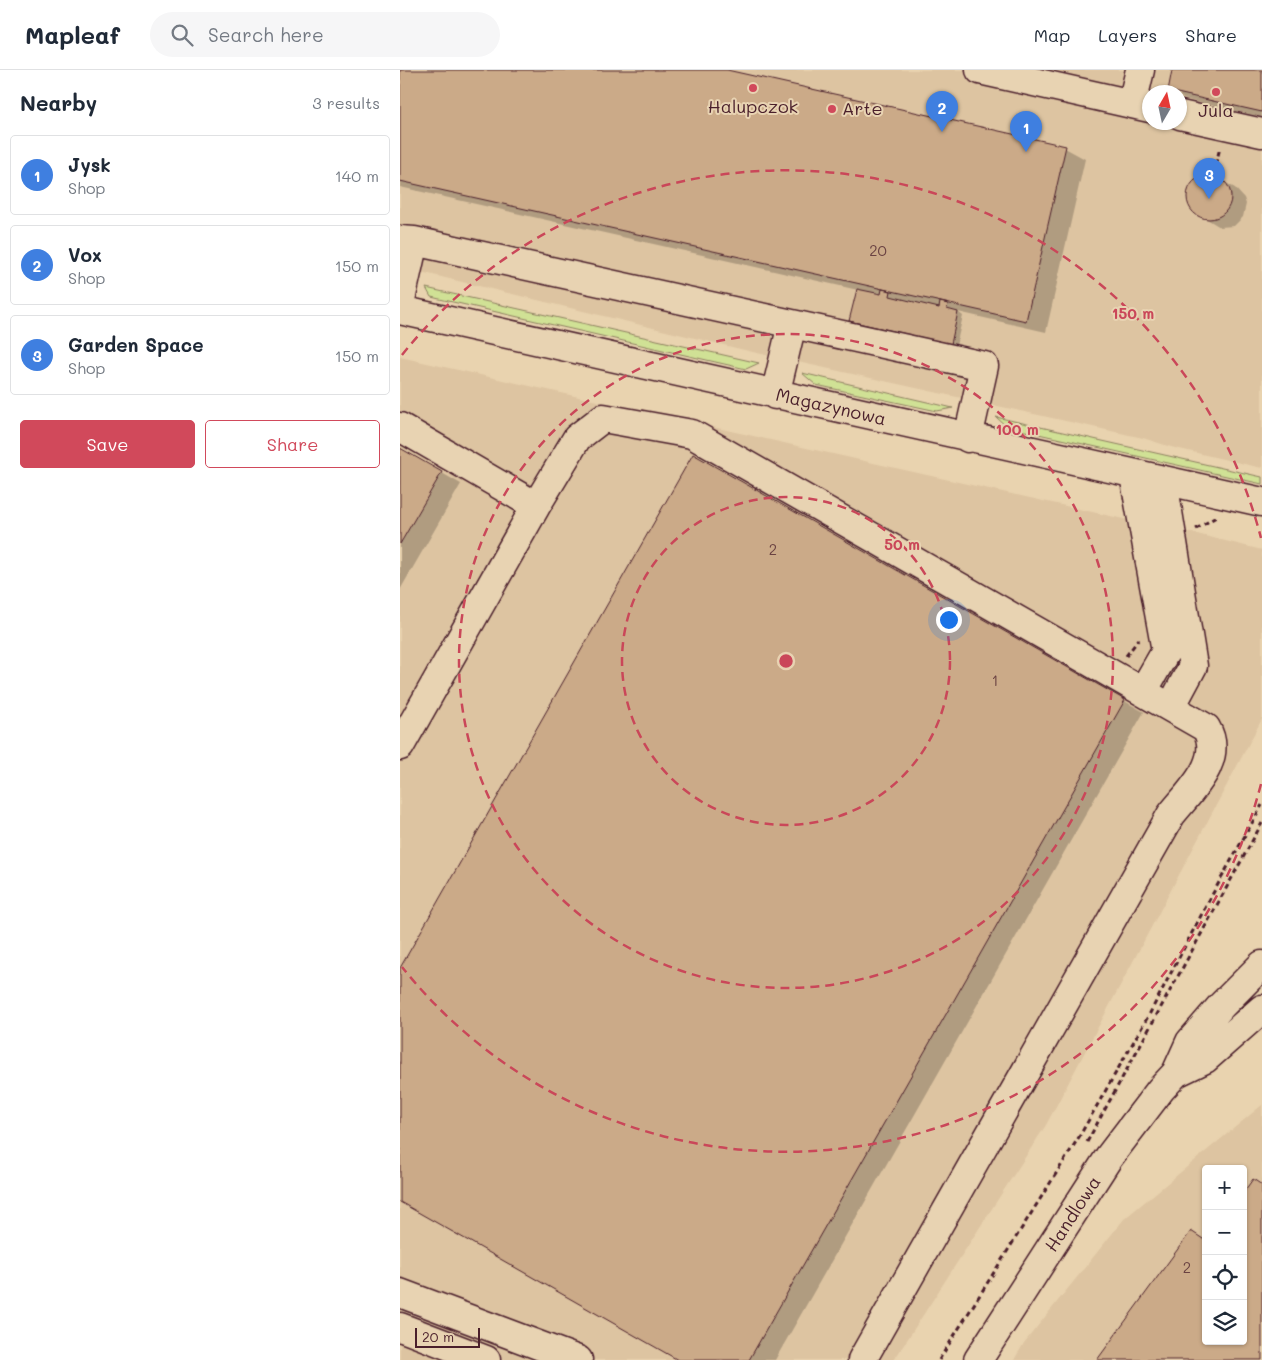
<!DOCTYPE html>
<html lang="en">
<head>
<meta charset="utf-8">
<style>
	body { margin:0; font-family:Mali,sans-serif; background:#f6f6f7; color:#1f2937 }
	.controls { position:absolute; right:15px; bottom:15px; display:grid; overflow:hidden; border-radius:5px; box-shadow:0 1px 4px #0004 }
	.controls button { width:45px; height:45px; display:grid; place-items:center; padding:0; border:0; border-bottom:1px solid #e0e1e3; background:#fff; color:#1f2937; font:25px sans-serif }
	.compass { position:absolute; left:742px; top:15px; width:45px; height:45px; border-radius:50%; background:#fff; box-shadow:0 1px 4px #0004; rotate:9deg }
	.scale { position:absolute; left:15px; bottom:12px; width:65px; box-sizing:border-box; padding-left:5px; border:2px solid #4a1f2b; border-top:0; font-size:14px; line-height:18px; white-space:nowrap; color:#4a1f2b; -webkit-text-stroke:4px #e8d3b2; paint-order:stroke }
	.you { position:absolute; left:548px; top:549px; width:18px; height:18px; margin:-12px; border:4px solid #fff; border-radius:50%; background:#1a73e8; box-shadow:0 0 0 8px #1a73e833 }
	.badge { display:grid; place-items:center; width:32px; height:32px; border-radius:50%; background:#d1495b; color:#fff; font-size:16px; font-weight:700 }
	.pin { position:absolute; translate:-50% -41px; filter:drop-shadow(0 1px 2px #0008) }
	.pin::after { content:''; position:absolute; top:26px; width:18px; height:15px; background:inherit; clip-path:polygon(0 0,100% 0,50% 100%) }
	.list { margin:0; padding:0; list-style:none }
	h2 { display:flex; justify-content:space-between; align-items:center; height:65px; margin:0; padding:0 20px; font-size:21px }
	h2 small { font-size:16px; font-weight:400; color:#747a83 }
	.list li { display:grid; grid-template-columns:32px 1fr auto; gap:15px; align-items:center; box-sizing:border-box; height:80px; margin:0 10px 10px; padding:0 10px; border:1px solid #e0e1e3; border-radius:5px }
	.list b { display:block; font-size:19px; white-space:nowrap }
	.list p { margin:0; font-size:16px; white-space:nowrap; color:#747a83 }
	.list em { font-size:16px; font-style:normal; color:#747a83 }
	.actions { display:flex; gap:10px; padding:15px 20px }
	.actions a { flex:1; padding:11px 0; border:1px solid #d1495b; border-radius:5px; text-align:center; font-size:18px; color:#d1495b }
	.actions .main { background:#d1495b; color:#fff }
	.icon { flex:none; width:28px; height:28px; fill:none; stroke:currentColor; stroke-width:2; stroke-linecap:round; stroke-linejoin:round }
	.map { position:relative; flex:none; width:862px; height:1290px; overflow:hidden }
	header { display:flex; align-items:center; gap:30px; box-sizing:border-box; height:70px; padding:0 25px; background:#fff; border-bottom:1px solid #e0e1e3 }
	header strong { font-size:24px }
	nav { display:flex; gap:28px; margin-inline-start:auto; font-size:18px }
	.search { width:350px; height:45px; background:#f6f6f7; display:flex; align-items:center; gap:12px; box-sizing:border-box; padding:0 18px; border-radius:28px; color:#747a83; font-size:19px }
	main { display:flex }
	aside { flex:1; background:#fff }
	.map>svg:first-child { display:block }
	.built { fill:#ddc4a1; fill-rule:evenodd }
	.green { fill:#d0e195; stroke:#8d8060 }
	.shadow { fill:#0003 }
	.building { fill:#cbaa88; stroke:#4a1f2b }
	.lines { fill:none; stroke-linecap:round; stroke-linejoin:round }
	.minor-casing { stroke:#4a1f2b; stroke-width:31 }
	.path { stroke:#4a1f2b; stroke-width:3; stroke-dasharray:5 4; stroke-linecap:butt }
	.minor { stroke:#e8d3b2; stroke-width:28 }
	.ring { fill:none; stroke:#ca4759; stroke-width:2.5; stroke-dasharray:9 6 }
	.poi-dot { fill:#d1495b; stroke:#e8d3b2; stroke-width:2 }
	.labels { text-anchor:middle; stroke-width:4; stroke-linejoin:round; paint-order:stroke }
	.number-label { font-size:15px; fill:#6a4242 }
	.poi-label { font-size:18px; fill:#4a1f2b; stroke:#e8d3b2 }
	.street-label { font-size:18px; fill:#4a1f2b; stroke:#e8d3b2 }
	.centre { fill:#ca4759; stroke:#e8d3b2; stroke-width:2.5 }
	.ring-label { font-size:15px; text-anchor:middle; font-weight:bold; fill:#ca4759; stroke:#e8d3b2; stroke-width:4; stroke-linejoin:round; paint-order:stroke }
</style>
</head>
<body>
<header>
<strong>Mapleaf</strong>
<div class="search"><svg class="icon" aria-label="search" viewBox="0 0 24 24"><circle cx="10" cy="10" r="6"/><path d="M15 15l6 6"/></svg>Search here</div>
<nav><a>Map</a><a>Layers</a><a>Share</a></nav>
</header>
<main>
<aside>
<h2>Nearby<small>3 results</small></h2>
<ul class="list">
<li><span class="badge" style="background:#3f7fe0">1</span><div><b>Jysk</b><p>Shop</p></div><em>140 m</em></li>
<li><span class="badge" style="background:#3f7fe0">2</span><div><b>Vox</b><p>Shop</p></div><em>150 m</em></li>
<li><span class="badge" style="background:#3f7fe0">3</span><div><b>Garden Space</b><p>Shop</p></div><em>150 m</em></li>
</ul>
<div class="actions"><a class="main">Save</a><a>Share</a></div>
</aside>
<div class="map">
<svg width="862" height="1290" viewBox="0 0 862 1290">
	<rect width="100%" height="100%" fill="#e9d3af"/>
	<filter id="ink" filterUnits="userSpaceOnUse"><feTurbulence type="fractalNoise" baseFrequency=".02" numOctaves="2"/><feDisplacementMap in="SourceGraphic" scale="10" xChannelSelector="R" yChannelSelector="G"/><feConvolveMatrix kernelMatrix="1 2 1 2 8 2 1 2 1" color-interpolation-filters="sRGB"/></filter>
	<g filter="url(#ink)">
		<path class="built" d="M0 0H862V398L771 377 743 368 357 283 0 197ZM750 22H780V52H750Z
			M0 287 728 450 793 463 862 480V649L646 1055 494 1290H0Z
			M862 1035V1290H614L624 1273 724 1149ZM806 1099H843V1271H806Z"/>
		<path class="green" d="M26 218 359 293 346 299 31 227Z
			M402 303 553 338 537 341 416 315Z
			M596 347 862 407V414L607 357Z"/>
		<path class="shadow" d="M0 0H321L665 78 685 89 646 262 558 242 563 246 556 276 455 253 451 250 458 220 0 117Z
			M774 0H862V47L784 29 780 26V22H773L769 20Z
			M805 106 819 109 835 118 844 128 846 134 843 147 834 156 820 157 792 140 787 126 789 119 793 113Z
			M0 379 61 414 0 520Z
			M293 386 744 642 375 1290H280L0 1131V901Z"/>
		<path class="building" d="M0 0H327L666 76 626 251 0 111Z
			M772 0H862V42L768 21Z
			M787 127a22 22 0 1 1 44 0a22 22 0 1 1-44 0Z
			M457 219 481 224 482 219 491 221 490 226 539 238 540 232 548 234 547 239 558 242 551 274 449 251Z
			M0 378 42 402 0 474Z
			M293 384 725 630 349 1290H278L0 1132V898Z
			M853 1109 862 1115V1290H697L791 1161 806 1171V1271H843V1123Z"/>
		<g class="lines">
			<defs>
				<path id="minor" d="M580 0 750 38
					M732 34 740 0
					M780 45 862 63
					M0 170 14 171 584 296 568 368
					M0 234 14 171
					M0 240 862 432
					M375 325 392 254
					M0 357 136 436
					M734 405 766 581 743 621
					M763 411 793 596 771 637
					M0 676 136 436 177 368 203 348 292 364 806 658C825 690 790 721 771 745L462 1290
					M776 1003 805 989 862 939
					M0 1223 178 1290
					M0 1257 86 1290
					M578 1290 709 1087 761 1019 776 1003 790 972 822 935 862 895"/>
			</defs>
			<use href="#minor" class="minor-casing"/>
			<path class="path" d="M814 103 820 77
				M796 459 816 447
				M726 586 739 569
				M687 1072 862 753
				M539 1290 679 1067 750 943 807 834 862 735"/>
			<use href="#minor" class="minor"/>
		</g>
	</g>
	<g class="ring">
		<circle cx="386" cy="591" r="164"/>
		<circle cx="386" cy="591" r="327"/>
		<path d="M861 714A491 491 0 0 1 2 897M2 285A491 491 0 0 1 861 468"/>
	</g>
	<g class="poi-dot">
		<circle cx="353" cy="18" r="5"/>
		<circle cx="816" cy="22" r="5"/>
		<circle cx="432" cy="39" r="5"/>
	</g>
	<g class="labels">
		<g class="number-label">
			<text x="478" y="186">20</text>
			<text x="373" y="485">2</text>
			<text x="595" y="616">1</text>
			<text x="787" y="1203">2</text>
		</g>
		<g class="poi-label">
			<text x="353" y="43">Halupczok</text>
			<text x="442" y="45" text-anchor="start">Arte</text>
			<text x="816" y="47">Jula</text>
		</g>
		<g class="street-label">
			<text transform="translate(431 337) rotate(13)" y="6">Magazynowa</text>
			<text transform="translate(673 1144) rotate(-57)" y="6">Handlowa</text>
		</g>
	</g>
	<circle cx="386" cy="591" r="8" class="centre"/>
	<g class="ring-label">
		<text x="733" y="249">150 m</text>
		<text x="617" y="365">100 m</text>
		<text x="502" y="480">50 m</text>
	</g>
</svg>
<div class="controls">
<button>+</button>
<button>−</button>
<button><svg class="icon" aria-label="locate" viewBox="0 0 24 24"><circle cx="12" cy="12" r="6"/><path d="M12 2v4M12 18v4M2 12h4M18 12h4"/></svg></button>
<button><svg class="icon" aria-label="layers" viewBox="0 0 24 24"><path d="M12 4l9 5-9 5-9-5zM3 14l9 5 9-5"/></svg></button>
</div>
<svg class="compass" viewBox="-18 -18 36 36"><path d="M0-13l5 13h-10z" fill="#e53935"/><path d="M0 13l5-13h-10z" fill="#747a83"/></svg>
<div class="scale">20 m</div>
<div class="you"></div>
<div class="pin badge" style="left:626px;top:82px;background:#3f7fe0">1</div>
<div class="pin badge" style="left:542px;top:62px;background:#3f7fe0">2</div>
<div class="pin badge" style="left:809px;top:129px;background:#3f7fe0">3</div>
</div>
</main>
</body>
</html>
